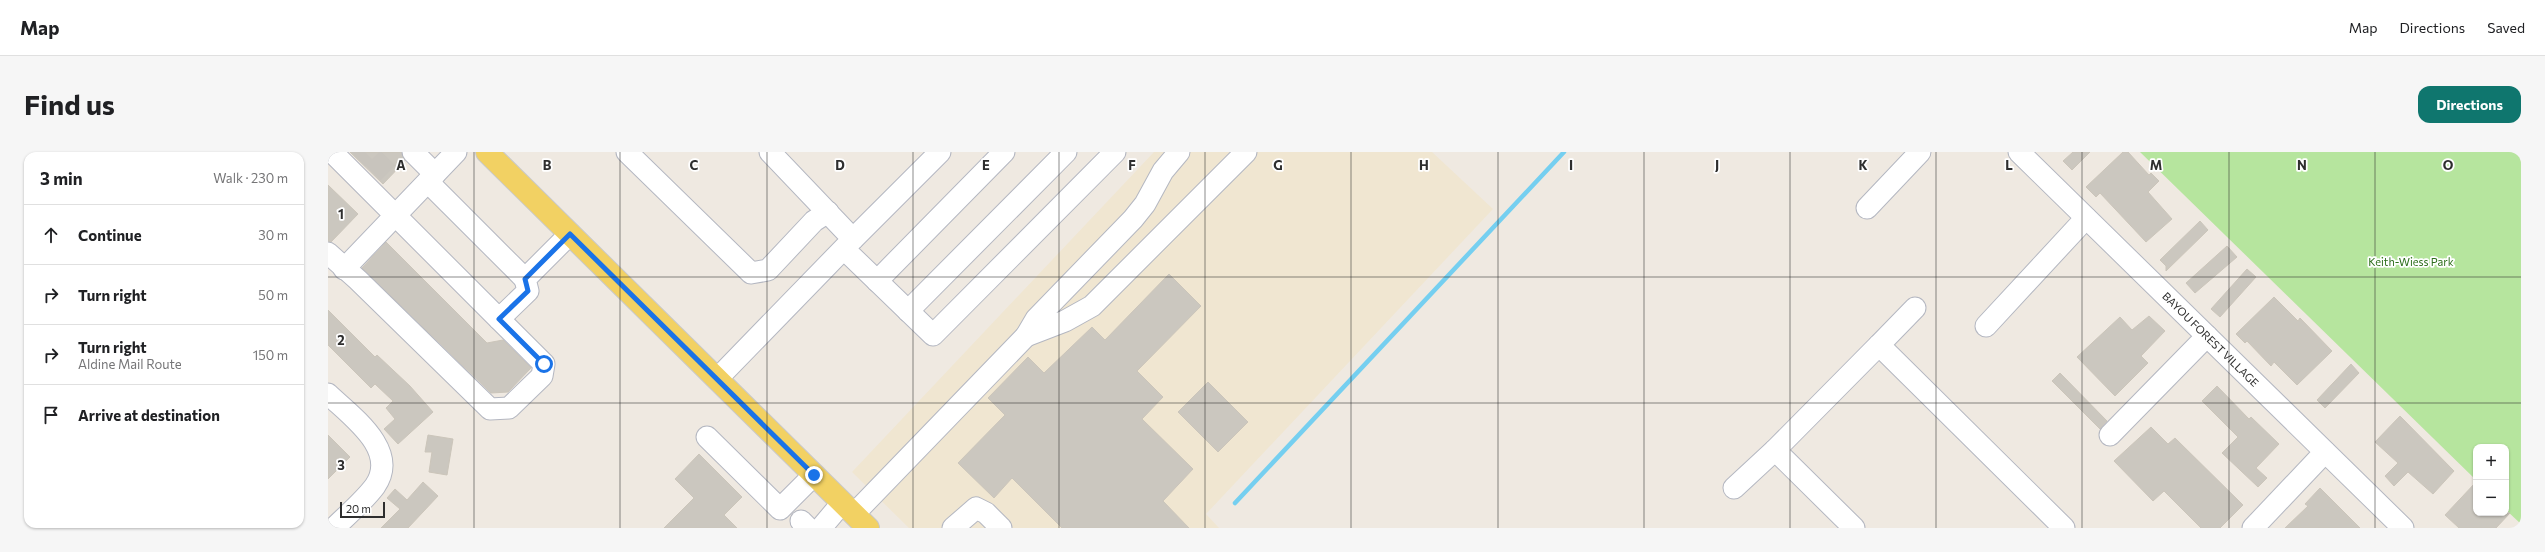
<!DOCTYPE html>
<html lang="en">
<head>
<meta charset="utf-8">
<style>
	body { margin:0; font-family:Commissioner,sans-serif; background:#f6f6f6; color:#202124 }
	.controls { position:absolute; right:12px; bottom:12px; display:grid; overflow:hidden; border-radius:8px; box-shadow:0 1px 3px #0004 }
	.controls button { width:36px; height:36px; display:grid; place-items:center; padding:0; border:0; border-bottom:1px solid #e0e0e0; background:#fff; color:#202124; font:20px sans-serif }
	.scale { position:absolute; left:12px; bottom:10px; width:45px; box-sizing:border-box; padding-left:4px; border:2px solid #2e2e2e; border-top:0; font-size:11px; line-height:14px; white-space:nowrap; color:#2e2e2e; -webkit-text-stroke:3px #fff; paint-order:stroke }
	.stop { position:absolute; width:12px; height:12px; margin:-9px; border:3px solid #1a73e8; border-radius:50%; background:#fff }
	.stop.end { background:#1a73e8; border-color:#fff; box-shadow:0 1px 4px #0008 }
	.list { margin:0; padding:0; list-style:none }
	h2 { display:flex; justify-content:space-between; align-items:center; height:52px; margin:0; padding:0 16px; font-size:17px }
	h2 small { font-size:13px; font-weight:400; color:#757577 }
	.list li { display:grid; grid-template-columns:26px 1fr auto; gap:12px; align-items:center; box-sizing:border-box; height:60px; padding:0 16px; border-top:1px solid #e0e0e0 }
	.list b { display:block; font-size:15px; white-space:nowrap }
	.list p { margin:0; font-size:13px; white-space:nowrap; color:#757577 }
	.list em { font-size:13px; font-style:normal; color:#757577 }
	.icon { flex:none; width:22px; height:22px; fill:none; stroke:currentColor; stroke-width:2; stroke-linecap:round; stroke-linejoin:round }
	.map { position:relative; flex:none; width:2193px; height:376px; overflow:hidden; border-radius:12px }
	header { display:flex; align-items:center; gap:24px; box-sizing:border-box; height:56px; padding:0 20px; background:#fff; border-bottom:1px solid #e0e0e0 }
	header strong { font-size:19px }
	nav { display:flex; gap:22px; margin-inline-start:auto; font-size:14px }
	.intro { display:flex; align-items:center; justify-content:space-between; box-sizing:border-box; height:96px; padding:0 24px }
	h1 { margin:0; font-size:28px }
	.button { padding:10px 18px; border-radius:12px; background:#0f766e; color:#fff; font-size:14px; font-weight:700 }
	main { display:flex; gap:24px; padding:0 24px }
	aside { flex:1; background:#fff; border-radius:12px; box-shadow:0 1px 3px #0004 }
	.map>svg:first-child { display:block }
	.education { fill:#f0e6d1 }
	.green { fill:#b6e59e }
	.lines { fill:none; stroke-linecap:round; stroke-linejoin:round }
	.stream { stroke:#75cff0; stroke-width:4.5 }
	.building { fill:#cbc7bf; stroke:#cbc5ba }
	.minor-tunnel { stroke:#c8c4bd; stroke-width:21; stroke-dasharray:21 10; stroke-linecap:butt }
	.minor-casing { stroke:#b4b7c1; stroke-width:23 }
	.major-casing { stroke:#c9c9c9; stroke-width:24 }
	.minor { stroke:#fff; stroke-width:21 }
	.major { stroke:#f2d163; stroke-width:22 }
	.route { stroke:#1a73e8; stroke-width:5 }
	.grid { fill:none; stroke:#2e2e2e; stroke-width:1; stroke-opacity:0.55 }
	.labels { text-anchor:middle; stroke-width:3.5; stroke-linejoin:round; paint-order:stroke }
	.park-label { font-size:11px; fill:#2c6e1b; stroke:#fff }
	.street-label { font-size:11px; fill:#2e2e2e; stroke:#fff }
	.grid-label { font-size:13px; text-anchor:middle; font-weight:bold; fill:#2e2e2e; stroke:#fff; stroke-width:3.5; stroke-linejoin:round; paint-order:stroke }
</style>
</head>
<body>
<header>
<strong>Map</strong>
<nav><a>Map</a><a>Directions</a><a>Saved</a></nav>
</header>
<div class="intro"><h1>Find us</h1><a class="button">Directions</a></div>
<main>
<aside>
<h2>3 min<small>Walk · 230 m</small></h2>
<ul class="list">
<li><svg class="icon" aria-label="ahead" viewBox="0 0 24 24"><path d="M12 20V5M6 11l6-6 6 6"/></svg><div><b>Continue</b></div><em>30 m</em></li>
<li><svg class="icon" aria-label="right" viewBox="0 0 24 24"><path d="M7 20v-9h11M14 6l5 5-5 5"/></svg><div><b>Turn right</b></div><em>50 m</em></li>
<li><svg class="icon" aria-label="right" viewBox="0 0 24 24"><path d="M7 20v-9h11M14 6l5 5-5 5"/></svg><div><b>Turn right</b><p>Aldine Mail Route</p></div><em>150 m</em></li>
<li><svg class="icon" aria-label="arrive" viewBox="0 0 24 24"><path d="M6 21V4h12l-3 4 3 4H6"/></svg><div><b>Arrive at destination</b></div></li>
</ul>
</aside>
<div class="map">
<svg width="2193" height="376" viewBox="0 0 2193 376">
	<rect width="100%" height="100%" fill="#efe9e1"/>
	<path class="education" d="M826 0H1104L1165 57 878 362 891 376H581L524 320Z"/>
	<path class="green" d="M1812 0H2193V372L2178 358V295H2148V328Z"/>
	<g class="lines">
		<path class="stream" d="M907 351 1236 0"/>
	</g>
	<path class="building" d="M22 0H73L77 9 55 32Z
		M1745 0H1762L1744 18 1735 9Z
		M1795 0H1800L1821 23 1823 21 1831 29 1820 40 1844 67 1818 90 1772 41 1768 45 1758 35Z
		M0 33 30 62 3 90 0 89Z
		M1872 69 1880 78 1838 119V114L1832 108Z
		M58 90 159 191 175 188 203 216 180 240 163 241 34 116Z
		M1899 94 1909 105 1867 141 1858 131Z
		M1919 117 1928 125 1892 165 1883 157Z
		M841 122 873 154 809 219 835 245 814 267 865 317 835 349 861 376H734L684 326 666 346 630 311 677 263 660 246 700 205 716 221 764 175 777 188Z
		M1946 145 1970 169 1972 166 2004 199 1969 233 1946 210 1943 214 1919 189 1917 191 1908 182Z
		M0 158 47 205 49 203 82 234 105 260 70 292 56 277 67 267 58 256 65 249 47 232 43 236 0 193Z
		M1821 164 1837 179 1813 204 1820 211 1787 244 1749 205 1792 165 1804 178Z
		M2023 212 2031 221 1997 256 1989 248Z
		M1732 221 1779 269 1772 277 1724 229Z
		M880 230 920 270 890 300 850 260Z
		M1889 234 1921 267 1923 265 1951 292 1928 316 1939 326 1930 335 1894 301 1910 285 1874 249Z
		M2072 264 2126 319 2105 342 2080 320 2066 334 2057 324 2070 311 2047 290Z
		M1823 275 1840 292 1847 286 1915 353 1892 376H1873L1836 339 1825 349 1786 309Z
		M0 283 22 305 0 327Z
		M100 283 125 287 119 323 101 320 104 300H97Z
		M371 302 414 345 396 363 409 376H336L366 346 347 327Z
		M95 330 110 344 80 376H53L72 357 59 346 67 337 79 348Z
		M2148 330V361H2182L2168 376H2131L2117 363Z
		M1992 336 2032 376H1957L1980 354 1977 352Z"/>
	<g class="lines">
		<path class="minor-tunnel" d="M30 7 37 0
			M45 21 66 0"/>
		<defs>
			<g id="minor">
				<path d="M4 0 171 167 200 139 197 127 242 82"/>
				<path d="M85 0 107 22"/>
				<path d="M299 0 423 121 440 118 486 69 500 60"/>
				<path d="M851 0 835 19 817 52 805 67 708 167 698 184 737 169 764 154 918 0"/>
				<path id="s1" d="M1691 0 2075 376"/>
				<path d="M100 30 197 127"/>
				<path d="M1539 56 1592 0"/>
				<path d="M525 87 612 0"/>
				<path d="M516 97 605 183 787 0"/>
				<path d="M0 101 30 128 162 257 181 256 214 224 216 212 171 167"/>
				<path d="M16 117 128 0"/>
				<path d="M549 129 676 0"/>
				<path d="M580 159 738 0"/>
				<path d="M1658 174 1758 66"/>
				<path d="M1551 193 1587 156"/>
				<path d="M389 227 525 87 442 0"/>
				<path d="M0 242C23 264 72 298 47 334 36 349 19 363 6 376"/>
				<path d="M1782 283 1879 184"/>
				<path d="M379 285 452 357 486 323"/>
				<path d="M1406 336 1447 298"/>
				<path d="M526 362 698 184"/>
				<path d="M473 369 480 376"/>
				<path d="M493 376 514 351"/>
				<path d="M625 376 648 356 658 361 673 376"/>
				<path d="M1526 376 1447 298 1551 193 1736 376"/>
				<path d="M1925 376 1997 300"/>
			</g>
			<path id="major" d="M159 0 540 376"/>
		</defs>
		<use href="#minor" class="minor-casing"/>
		<use href="#major" class="major-casing"/>
		<use href="#minor" class="minor"/>
		<use href="#major" class="major"/>
	</g>
	<g class="lines">
		<path class="route" d="M216 212 171 167 200 139 197 127 242 82 486 323"/>
	</g>
	<path class="grid" d="M146 0V376M292 0V376M439 0V376M585 0V376M731 0V376M877 0V376M1023 0V376M1170 0V376M1316 0V376M1462 0V376M1608 0V376M1754 0V376M1901 0V376M2047 0V376M0 125H2193M0 251H2193"/>
	<g class="labels">
		<g class="park-label">
			<text x="2083" y="114">Keith-Wiess Park</text>
		</g>
		<g class="street-label">
			<text dy="4" stroke="none"><textPath href="#s1" startOffset="268">BAYOU FOREST VILLAGE</textPath></text>
		</g>
	</g>
	<g class="grid-label">
		<text x="73" y="18">A</text>
		<text x="219" y="18">B</text>
		<text x="366" y="18">C</text>
		<text x="512" y="18">D</text>
		<text x="658" y="18">E</text>
		<text x="804" y="18">F</text>
		<text x="950" y="18">G</text>
		<text x="1096" y="18">H</text>
		<text x="1243" y="18">I</text>
		<text x="1389" y="18">J</text>
		<text x="1535" y="18">K</text>
		<text x="1681" y="18">L</text>
		<text x="1828" y="18">M</text>
		<text x="1974" y="18">N</text>
		<text x="2120" y="18">O</text>
		<text x="13" y="67">1</text>
		<text x="13" y="193">2</text>
		<text x="13" y="318">3</text>
	</g>
</svg>
<div class="controls">
<button>+</button>
<button>−</button>
</div>
<div class="scale">20 m</div>
<div class="stop" style="left:216px;top:212px"></div>
<div class="stop end" style="left:486px;top:323px"></div>
</div>
</main>
</body>
</html>
